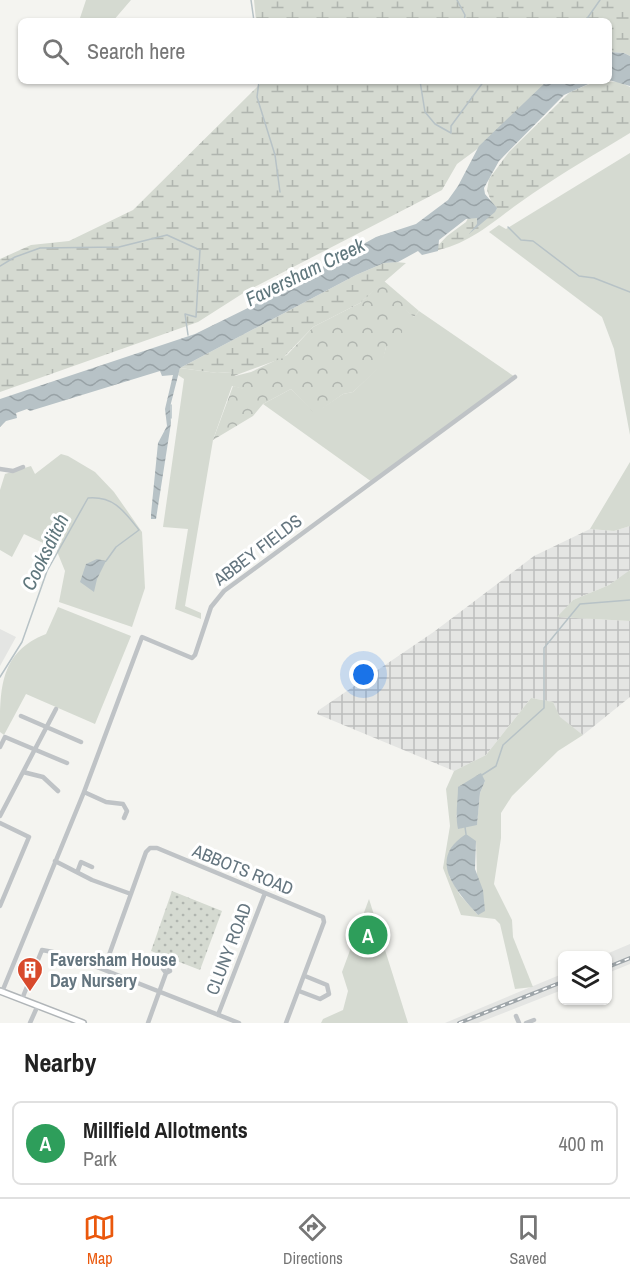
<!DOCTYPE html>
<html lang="en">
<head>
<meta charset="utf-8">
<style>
	body { margin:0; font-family:"Archivo Narrow",sans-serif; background:#f2f2f2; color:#222 }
	.controls { position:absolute; right:18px; bottom:18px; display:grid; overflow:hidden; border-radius:9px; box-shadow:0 2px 4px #0004 }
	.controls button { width:54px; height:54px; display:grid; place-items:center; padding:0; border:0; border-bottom:2px solid #e0e0e0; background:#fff; color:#222; font:30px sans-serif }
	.you { position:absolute; left:364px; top:675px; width:21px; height:21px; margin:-15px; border:4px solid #fff; border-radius:50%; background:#1a73e8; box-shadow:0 0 0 9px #1a73e833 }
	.badge { display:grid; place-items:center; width:39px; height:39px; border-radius:50%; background:#ea580c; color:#fff; font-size:20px; font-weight:700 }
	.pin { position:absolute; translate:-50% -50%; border:3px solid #fff; box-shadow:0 2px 6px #0006 }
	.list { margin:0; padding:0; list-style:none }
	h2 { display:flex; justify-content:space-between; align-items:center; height:78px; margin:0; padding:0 24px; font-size:26px }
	h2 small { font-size:20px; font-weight:400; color:#767676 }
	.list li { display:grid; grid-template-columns:39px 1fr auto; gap:18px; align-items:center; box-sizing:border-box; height:84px; margin:0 12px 12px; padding:0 12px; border:2px solid #e0e0e0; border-radius:9px }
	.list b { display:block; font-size:22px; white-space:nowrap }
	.list p { margin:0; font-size:20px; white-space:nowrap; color:#767676 }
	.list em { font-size:20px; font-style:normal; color:#767676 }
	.icon { flex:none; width:33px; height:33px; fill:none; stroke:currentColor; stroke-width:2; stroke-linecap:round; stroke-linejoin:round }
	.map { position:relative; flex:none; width:630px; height:1023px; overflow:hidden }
	.search { position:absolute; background:#fff; box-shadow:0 2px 4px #0004; left:18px; right:18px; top:18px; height:66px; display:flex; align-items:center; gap:15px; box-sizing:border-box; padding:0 21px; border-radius:9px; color:#767676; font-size:22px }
	.sheet { height:174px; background:#fff }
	nav { display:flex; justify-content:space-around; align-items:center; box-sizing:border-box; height:84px; border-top:2px solid #e0e0e0; background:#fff; font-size:16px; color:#767676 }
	nav a { display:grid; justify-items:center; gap:3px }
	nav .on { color:#ea580c }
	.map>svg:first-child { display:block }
	.built { fill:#e4e5e3 }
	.industrial { fill:url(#industrial-grid) }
	.green { fill:#d5dad1; fill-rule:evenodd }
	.forest { fill:url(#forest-crowns) }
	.wetland { fill:url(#wetland-marsh) }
	.park { fill:url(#park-dots) }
	.water { fill:url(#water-waves) }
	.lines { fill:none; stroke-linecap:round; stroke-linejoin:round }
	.stream { stroke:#b7c2c6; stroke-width:1.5 }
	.major-casing { stroke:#b0b5b8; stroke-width:8 }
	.minor { stroke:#bfc3c6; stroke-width:4.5 }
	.major { stroke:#fff; stroke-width:5 }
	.rail-casing { stroke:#9ea5a9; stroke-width:4 }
	.rail { stroke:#fff; stroke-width:1.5; stroke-dasharray:4.5; stroke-linecap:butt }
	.labels { text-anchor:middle; stroke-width:6; stroke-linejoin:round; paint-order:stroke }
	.street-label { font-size:18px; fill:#64757f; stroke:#fff }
	.poi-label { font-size:18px; font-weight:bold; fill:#64757f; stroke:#fff; text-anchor:start }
	.water-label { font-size:20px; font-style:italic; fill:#60777d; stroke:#fff }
</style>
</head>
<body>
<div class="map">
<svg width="630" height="1023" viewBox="0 0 630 1023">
	<defs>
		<pattern id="industrial-grid" width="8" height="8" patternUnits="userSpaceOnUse" patternTransform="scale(1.5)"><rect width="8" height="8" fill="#e4e5e3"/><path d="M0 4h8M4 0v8" fill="none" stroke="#bcbebd"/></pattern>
		<pattern id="forest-crowns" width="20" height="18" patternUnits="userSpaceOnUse" patternTransform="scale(1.5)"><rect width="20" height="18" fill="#d5dad1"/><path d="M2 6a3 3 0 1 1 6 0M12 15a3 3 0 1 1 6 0" fill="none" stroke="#b0b5af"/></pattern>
		<pattern id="wetland-marsh" width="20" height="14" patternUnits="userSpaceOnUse" patternTransform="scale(1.5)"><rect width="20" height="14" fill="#d5dad1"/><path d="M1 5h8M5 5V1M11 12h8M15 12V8" fill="none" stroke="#b0b5af"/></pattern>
		<pattern id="park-dots" width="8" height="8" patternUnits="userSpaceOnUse" patternTransform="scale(1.5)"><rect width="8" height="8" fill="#d5dad1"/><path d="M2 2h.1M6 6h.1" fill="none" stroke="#b0b5af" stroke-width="1.8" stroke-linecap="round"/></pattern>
		<pattern id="water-waves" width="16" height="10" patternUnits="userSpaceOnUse" patternTransform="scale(1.5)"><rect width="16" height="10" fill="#b7c2c6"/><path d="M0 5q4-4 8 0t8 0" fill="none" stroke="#98a2a6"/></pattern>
	</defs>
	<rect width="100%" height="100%" fill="#f4f4f0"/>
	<path class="built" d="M0 629 16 637 0 666Z
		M630 944V964L608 973V956L604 955Z
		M562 974V990L478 1023H445Z"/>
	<path class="industrial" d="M630 526V570L627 573 609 585 573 600 558 617 630 621V697L583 735 559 717 553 702 531 698 486 755 454 771 317 714 319 710 435 631 534 556 590 529 614 531Z"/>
	<path class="green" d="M86 0H131L113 21H79Z
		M630 153V435L614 349 602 317 489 232 499 225 506 229Z
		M404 308 414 317 419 311 515 377 372 482 263 404 291 389 315 413 343 394 353 392 381 365 386 347Z
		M180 368 217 373 232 372 247 390 232 386 213 440 185 606 201 613V619L175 609 188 529 163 527 184 379 178 375Z
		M61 454 68 456 95 472 114 492 142 532 145 588 132 627 59 602 65 571 56 549 24 534 12 557 0 550V490L5 474 31 466 35 474Z
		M630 462V526L614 531 590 529Z
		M630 570V621L557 617 573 600 609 585Z
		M58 607 131 636 95 724 26 694 4 735 0 732C0 688 0 652 46 634Z
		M531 698 553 702 560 717 583 735 558 751 512 796 501 813V838L494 884 512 920 513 937 533 987 515 989 500 924 495 919 461 915 443 868 450 826 446 789 454 771 486 755ZM485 781 480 793 477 824 456 817 459 809 458 787ZM476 841 478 915 460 895 449 876Z
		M369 899 408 1023H321L323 1019 343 1010 348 991 342 972Z"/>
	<path class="forest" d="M384 281 419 311 414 317 404 309 402 334 386 347 382 365 353 392 343 394 315 414 291 389 263 404 253 416 213 440 233 386 245 389 231 377 251 372 287 355 313 327 360 303Z"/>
	<path class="wetland" d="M254 0H630V56L624 53 609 52V21H256Z
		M263 81H548L480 147 457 164 442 190 245 292 198 322 0 392V259L31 245 69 241 133 210Z
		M597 81 620 82 630 87V133C597 153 564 172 532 194 500 215 472 245 433 251L447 236 466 222 476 202 493 207 487 190 489 179 509 152 570 92Z
		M396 262 406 263 360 303 313 327 283 358 231 377V372L217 373 180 368 356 275 384 263Z"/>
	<path class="park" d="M172 891 222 911 200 970 151 951Z"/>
	<path class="water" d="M609 52 624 53 630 56V86L609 80Z
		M547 81H595L564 95 499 161 484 188 485 194 497 208 495 212 469 234 477 224V218L466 219 439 240 438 251 422 255 418 251 398 262 384 263 356 275 180 368 170 407 171 423 156 519H151V514L158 443 167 426 165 409 173 375 162 376 160 371 30 411 27 409 16 413 17 418 6 421 0 427V399L195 334 254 305 376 237 416 224 448 200 458 186 479 146Z
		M97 559 106 561 97 579 94 592 80 582 86 564Z
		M481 773 485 781 480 793 477 825 458 829C455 815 458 801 458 787Z
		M466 834 476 841 475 869 483 890 485 911 478 915C455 890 427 859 466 834Z"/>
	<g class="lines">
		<path class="stream" d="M251 0 254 21
			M457 0 465 15 464 21
			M582 21 586 20 600 0
			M259 81 257 97 275 155 280 192
			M420 81 425 112 435 124 451 133V126L484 81
			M508 227 521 240 533 241 579 276 594 278 630 292
			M0 266 15 257 40 248 119 247 167 235 200 250 196 317 185 314 188 335
			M171 418V405
			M0 677 22 642 47 571 88 498C114 496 124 511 139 530L116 547 106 561
			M482 775 496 766 503 745 544 708V648L580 604 630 600
			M465 827 466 834"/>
		<defs>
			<path id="major" d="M0 991 83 1023"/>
		</defs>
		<use href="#major" class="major-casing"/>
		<path class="minor" d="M0 469 13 471 23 467
			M21 716 81 742
			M0 747 5 737 67 763
			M23 772 43 777 58 791
			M84 792 106 802 123 804 127 811 124 818
			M0 816 56 709
			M0 823 29 837 0 906
			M55 861 92 880 131 894
			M78 870 81 862 92 867
			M64 959 69 956 239 1023
			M104 969 146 852 150 848H157L323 917 324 922 286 1023
			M299 991 320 999 329 994 327 985 305 976
			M2 992 84 792 142 637 192 658 195 655 211 607 224 591 515 377
			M22 999 42 950 53 952
			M218 1015 265 893
			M516 1016 519 1023
			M30 1023 38 1005
			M148 1023 166 973 170 971 168 966 163 969 166 973
			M526 1023 534 1020"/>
		<use href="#major" class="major"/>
		<defs>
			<path id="rail" d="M608 967 630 958
				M459 1023 562 982"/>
		</defs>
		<use href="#rail" class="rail-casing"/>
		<use href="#rail" class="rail"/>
	</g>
	<defs>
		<symbol id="building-pin" viewBox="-11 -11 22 30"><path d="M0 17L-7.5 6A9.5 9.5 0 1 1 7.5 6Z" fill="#d84a2c" stroke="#fff"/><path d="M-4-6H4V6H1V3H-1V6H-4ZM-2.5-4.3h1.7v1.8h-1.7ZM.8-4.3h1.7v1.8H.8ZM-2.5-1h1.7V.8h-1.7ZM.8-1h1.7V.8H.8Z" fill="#fff"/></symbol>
	</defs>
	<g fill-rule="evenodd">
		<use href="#building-pin" x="15" y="955" width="30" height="40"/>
	</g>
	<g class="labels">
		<g class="street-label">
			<text transform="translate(258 550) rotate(-37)" y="6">ABBEY FIELDS</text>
			<text transform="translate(243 870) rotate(22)" y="6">ABBOTS ROAD</text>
			<text transform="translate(229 949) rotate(-69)" y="6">CLUNY ROAD</text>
		</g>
		<g class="poi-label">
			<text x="50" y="966">Faversham House<tspan x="50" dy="21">Day Nursery</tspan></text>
		</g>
		<g class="water-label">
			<text transform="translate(305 272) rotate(-26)" y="7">Faversham Creek</text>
			<text transform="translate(45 552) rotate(-64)" y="7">Cooksditch</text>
		</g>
	</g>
</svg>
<div class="controls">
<button><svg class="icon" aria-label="layers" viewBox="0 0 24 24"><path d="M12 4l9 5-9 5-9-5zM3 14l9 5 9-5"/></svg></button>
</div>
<div class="you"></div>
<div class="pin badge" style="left:368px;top:935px;background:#2e9e5b">A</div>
<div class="search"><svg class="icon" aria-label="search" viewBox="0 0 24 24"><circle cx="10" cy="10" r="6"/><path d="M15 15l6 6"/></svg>Search here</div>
</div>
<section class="sheet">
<h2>Nearby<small></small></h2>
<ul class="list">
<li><span class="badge" style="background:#2e9e5b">A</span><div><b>Millfield Allotments</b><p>Park</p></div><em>400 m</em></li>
</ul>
</section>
<nav>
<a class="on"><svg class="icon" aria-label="map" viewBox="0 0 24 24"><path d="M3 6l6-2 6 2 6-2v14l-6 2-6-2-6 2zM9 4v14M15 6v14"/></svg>Map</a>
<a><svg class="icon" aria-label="directions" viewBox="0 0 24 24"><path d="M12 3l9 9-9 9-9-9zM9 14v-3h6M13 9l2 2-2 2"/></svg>Directions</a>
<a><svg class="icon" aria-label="saved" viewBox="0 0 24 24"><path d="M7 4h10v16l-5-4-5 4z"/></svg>Saved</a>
</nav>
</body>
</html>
